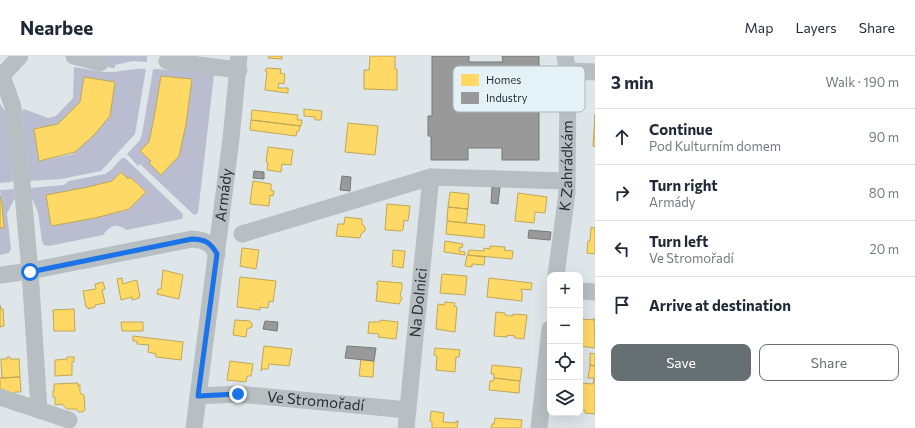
<!DOCTYPE html>
<html lang="en">
<head>
<meta charset="utf-8">
<style>
	body { margin:0; font-family:Commissioner,sans-serif; background:#f6f6f7; color:#1f2937 }
	.controls { position:absolute; right:12px; bottom:12px; display:grid; overflow:hidden; border-radius:8px; box-shadow:0 4px 16px #0002 }
	.controls button { width:36px; height:36px; display:grid; place-items:center; padding:0; border:0; border-bottom:1px solid #e0e1e3; background:#fff; color:#1f2937; font:20px sans-serif }
	.stop { position:absolute; width:12px; height:12px; margin:-9px; border:3px solid #1a73e8; border-radius:50%; background:#fff }
	.stop.end { background:#1a73e8; border-color:#fff; box-shadow:0 1px 4px #0008 }
	.list { margin:0; padding:0; list-style:none }
	h2 { display:flex; justify-content:space-between; align-items:center; height:52px; margin:0; padding:0 16px; font-size:17px }
	h2 small { font-size:13px; font-weight:400; color:#747a83 }
	.list li { display:grid; grid-template-columns:26px 1fr auto; gap:12px; align-items:center; box-sizing:border-box; height:56px; padding:0 16px; border-top:1px solid #e0e1e3 }
	.list b { display:block; font-size:15px; white-space:nowrap }
	.list p { margin:0; font-size:13px; white-space:nowrap; color:#747a83 }
	.list em { font-size:13px; font-style:normal; color:#747a83 }
	.actions { display:flex; gap:8px; padding:12px 16px }
	.actions a { flex:1; padding:9px 0; border:1px solid #667072; border-radius:8px; text-align:center; font-size:14px; color:#667072 }
	.actions .main { background:#667072; color:#fff }
	.icon { flex:none; width:22px; height:22px; fill:none; stroke:currentColor; stroke-width:2; stroke-linecap:round; stroke-linejoin:round }
	.map { position:relative; flex:none; width:595px; height:372px; overflow:hidden }
	header { display:flex; align-items:center; gap:24px; box-sizing:border-box; height:56px; padding:0 20px; background:#fff; border-bottom:1px solid #e0e1e3 }
	header strong { font-size:19px }
	nav { display:flex; gap:22px; margin-inline-start:auto; font-size:14px }
	main { display:flex }
	aside { flex:1; background:#fff }
	.map>svg:first-child { display:block }
	.green { fill:#babdd0; fill-rule:evenodd }
	.homes { fill:#ffd966; stroke:#bea756 }
	.industry { fill:#999; stroke:#767a7a }
	.lines { fill:none; stroke-linecap:round; stroke-linejoin:round }
	.minor { stroke:#b7bfc2; stroke-width:17 }
	.route { stroke:#1a73e8; stroke-width:5 }
	.labels { text-anchor:middle; stroke-width:4; stroke-linejoin:round; paint-order:stroke }
	.street-label { font-size:15px; fill:#263132; stroke:#e4f1f6 }
	.key { fill:#e4f1f6; stroke:#abb7bb; stroke-width:1 }
	.key-label { font-size:11px; fill:#263132 }
</style>
</head>
<body>
<header>
<strong>Nearbee</strong>
<nav><a>Map</a><a>Layers</a><a>Share</a></nav>
</header>
<main>
<div class="map">
<svg width="595" height="372" viewBox="0 0 595 372">
	<rect width="100%" height="100%" fill="#dee6e9"/>
	<path class="green" d="M85 0H147V6L133 5 115 9V12C104 12 95 5 85 0Z
		M74 11C87 13 101 17 114 16 125 15 135 12 146 13L135 78 101 115 61 123 30 125 22 55 24 53 48 62 56 60 73 42ZM84 22 115 26 110 56 93 79 73 98 40 105 34 73 58 68 80 46Z
		M154 13 175 14 214 19 198 157 194 159 140 108 138 110 127 98 140 84 142 78 153 14ZM161 20 192 24 186 68 179 100 161 119 149 107 151 105 140 95 149 86 154 62Z
		M0 48 5 55 7 59 13 125 11 126 0 127Z
		M122 102H125L182 157 183 159 182 163 126 174C116 166 110 170 103 179L49 190 44 189 42 185 38 156 31 140 30 132 64 129 69 125 105 118 111 114ZM120 116 128 123 130 121 146 135 128 154 95 162 51 170 47 147 112 125Z
		M14 133 15 142 7 157 11 193 9 197 0 199V172H4L0 134Z"/>
	<path class="homes" d="M269 0H282V3L268 2Z
		M370 0H395V13H397V34L364 33V14H369Z
		M267 12 281 13 280 17 285 18 284 28 279 27 278 32H288V37L265 34 267 16 265 15 266 13Z
		M161 20 192 23 186 68 179 100 161 119 149 107 151 105 140 95 149 86 154 62Z
		M84 21 115 26 110 60 93 80 75 96 39 105 34 73 58 68 80 46Z
		M304 53 322 55 321 64H315V61L304 60Z
		M252 54 298 59 297 64H302L301 70 251 64Z
		M595 58V91L593 90Z
		M251 64 300 70 299 75H297L296 80 250 74Z
		M348 67 378 70 375 99 345 96Z
		M268 91 293 94 291 109 282 108 281 116 267 114 268 106H266Z
		M121 116 128 123 130 121 146 136 129 153 95 162 51 170 46 139 88 131 112 125Z
		M253 125 271 128V134L274 135 273 140 270 139 269 150 250 148Z
		M450 136 469 138 468 153 448 151Z
		M518 137 547 141 545 157 535 156 534 167 515 165Z
		M0 140 2 148 4 172H0Z
		M387 148 410 150 408 165 404 164 403 174 401 175 385 174Z
		M448 151 468 153 466 167 447 165Z
		M345 161 362 163V168L365 171V175L361 178 360 182 336 180 338 168H344Z
		M447 165 485 169 484 182 446 178Z
		M591 171 595 172V198L587 197 588 185H590Z
		M445 185 463 188 462 192 460 191 459 195 465 196V199L444 196Z
		M490 190 505 191 504 194 513 195 512 203 468 199 469 194 484 195V192L490 193Z
		M242 192 259 194 256 213 240 210Z
		M393 194 405 195 403 212 392 210Z
		M467 199 485 201 484 209 472 208V211L465 210Z
		M163 214 183 219 179 243 157 238 158 233H161Z
		M442 218 467 220 465 239 440 237Z
		M240 221 276 225 273 246 269 245 268 252 260 251V254L237 251Z
		M122 222 123 228 136 224 137 225 140 240H139V242L132 244V241L121 244 117 223Z
		M489 222 532 227 531 234 521 233V235H522V245L487 241Z
		M378 225 402 227V233L400 239 402 242 399 248 376 245 378 228H376Z
		M103 226 105 233 102 234 105 247 95 249V251L88 253V251H86L83 235 96 233 95 228Z
		M445 246 455 247 454 250 457 251 455 276 436 273 438 248 444 249Z
		M0 249 1 253H3L4 270 0 271Z
		M74 253 75 275H54L53 254Z
		M496 256 505 257V259L513 260V258L527 259 524 283 515 282V280L507 279V281L494 280Z
		M594 262 595 292 580 290V266H582V263L594 264Z
		M235 264 250 265 252 268V271L247 273 246 281 233 279Z
		M380 264 398 266 396 283 378 281 379 278 368 277 369 266H380Z
		M121 266H143V275H122Z
		M133 280 183 286 181 304 156 301V298L148 296 149 289 137 288V285H133Z
		M264 290 292 293 289 310 269 308 268 313H262L261 315Z
		M435 292 460 294 459 301H456L455 316 436 314 437 300 434 299Z
		M590 297 595 298V310L590 309Z
		M7 301H10V303H19L20 321 2 322 1 303H7Z
		M67 301H74V306H72V319L55 320V304L67 303Z
		M361 303 374 305 373 321 359 320Z
		M230 305 253 308 251 320H247L246 326 227 324Z
		M492 309 522 312 520 325 494 322V318H491Z
		M590 309 595 310V358L585 357V354H580V327L593 328 594 322H588Z
		M20 321 21 336H15V338L0 334V322Z
		M494 322 520 325 519 337 489 334 490 325H493Z
		M78 327V330L80 329V337L84 339 85 354 82 356H79L76 353H67L62 348 55 349V341H53V335H54V328Z
		M431 355 444 357 443 366 456 367V365H458L457 372H432V366L430 365Z
		M495 362 522 364 521 372H491L492 368H494Z"/>
	<path class="industry" d="M432 0H469V6H503L502 0H539V104H502V92H468V104H431V80H428V60H432Z
		M254 115 264 116V123L253 122Z
		M342 120 351 121 350 135 340 134Z
		M492 131H500L498 148 491 147Z
		M529 174 551 176 550 184 528 182Z
		M265 265 278 266 277 275 263 273Z
		M347 290 376 292 374 305 345 302Z"/>
	<g class="lines">
		<g class="minor">
			<path d="M74 0 100 7"/>
			<path d="M167 5 239 14"/>
			<path d="M568 15 595 16"/>
			<path d="M0 22 20 0"/>
			<path d="M242 178 431 121 567 125"/>
			<path d="M0 219 30 215 192 183C205 184 211 187 217 198"/>
			<path id="s1" d="M556 219 567 137 568 15 565 0"/>
			<path d="M580 235 595 236"/>
			<path id="s2" d="M198 340 238 338 408 354"/>
			<path d="M0 341 39 354 30 215 22 127 13 51 2 20"/>
			<path d="M39 354 69 364"/>
			<path id="s3" d="M194 372 231 83 239 0"/>
			<path id="s4" d="M406 372 431 121"/>
			<path d="M539 372 550 273"/>
		</g>
	</g>
	<g class="lines">
		<path class="route" d="M30 216 192 183C205 183 211 187 217 198L198 340 238 338"/>
	</g>
	<g class="labels">
		<g class="street-label">
			<text dy="5" stroke="none"><textPath href="#s1" startOffset="110">K Zahrádkám</textPath></text>
			<text dy="5" stroke="none"><textPath href="#s3" startOffset="235">Armády</textPath></text>
			<text dy="5" stroke="none"><textPath href="#s4" startOffset="126">Na Dolnici</textPath></text>
			<text dy="5" stroke="none"><textPath href="#s2" startOffset="118">Ve Stromořadí</textPath></text>
		</g>
	</g>
	<rect x="453" y="10" width="132" height="46" rx="6" class="key"/>
	<rect x="461" y="18" width="18" height="12" fill="#ffd966"/>
	<rect x="461" y="36" width="18" height="12" fill="#999"/>
	<g class="key-label">
		<text x="486" y="28">Homes</text>
		<text x="486" y="46">Industry</text>
	</g>
</svg>
<div class="controls">
<button>+</button>
<button>−</button>
<button><svg class="icon" aria-label="locate" viewBox="0 0 24 24"><circle cx="12" cy="12" r="6"/><path d="M12 2v4M12 18v4M2 12h4M18 12h4"/></svg></button>
<button><svg class="icon" aria-label="layers" viewBox="0 0 24 24"><path d="M12 4l9 5-9 5-9-5zM3 14l9 5 9-5"/></svg></button>
</div>
<div class="stop" style="left:30px;top:216px"></div>
<div class="stop end" style="left:238px;top:338px"></div>
</div>
<aside>
<h2>3 min<small>Walk · 190 m</small></h2>
<ul class="list">
<li><svg class="icon" aria-label="ahead" viewBox="0 0 24 24"><path d="M12 20V5M6 11l6-6 6 6"/></svg><div><b>Continue</b><p>Pod Kulturním domem</p></div><em>90 m</em></li>
<li><svg class="icon" aria-label="right" viewBox="0 0 24 24"><path d="M7 20v-9h11M14 6l5 5-5 5"/></svg><div><b>Turn right</b><p>Armády</p></div><em>80 m</em></li>
<li><svg class="icon" aria-label="left" viewBox="0 0 24 24"><path d="M17 20v-9H6M10 6l-5 5 5 5"/></svg><div><b>Turn left</b><p>Ve Stromořadí</p></div><em>20 m</em></li>
<li><svg class="icon" aria-label="arrive" viewBox="0 0 24 24"><path d="M6 21V4h12l-3 4 3 4H6"/></svg><div><b>Arrive at destination</b></div></li>
</ul>
<div class="actions"><a class="main">Save</a><a>Share</a></div>
</aside>
</main>
</body>
</html>
